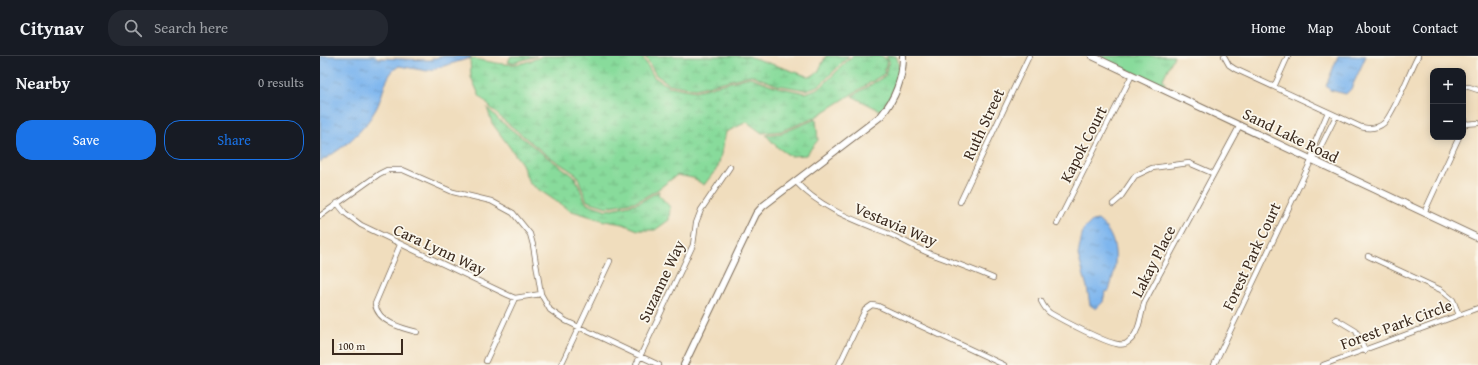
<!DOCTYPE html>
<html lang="en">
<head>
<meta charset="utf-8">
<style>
	body { margin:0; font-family:"Gentium Book Plus",serif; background:#242831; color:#f1f3f6 }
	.controls { position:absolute; right:12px; top:12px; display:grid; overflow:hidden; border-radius:8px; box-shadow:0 2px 10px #0003 }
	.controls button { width:36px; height:36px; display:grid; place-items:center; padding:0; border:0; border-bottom:1px solid #363941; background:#171b24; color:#f1f3f6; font:20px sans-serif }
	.scale { position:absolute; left:12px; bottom:10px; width:71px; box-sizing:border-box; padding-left:4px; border:2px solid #3b2a1e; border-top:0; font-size:11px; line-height:14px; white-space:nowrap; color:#3b2a1e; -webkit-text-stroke:3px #fbf7ec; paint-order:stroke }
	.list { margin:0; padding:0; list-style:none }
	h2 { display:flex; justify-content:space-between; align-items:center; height:52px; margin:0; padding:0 16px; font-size:17px }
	h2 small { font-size:13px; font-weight:400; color:#9ea1a6 }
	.actions { display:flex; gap:8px; padding:12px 16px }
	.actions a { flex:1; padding:9px 0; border:1px solid #1a73e8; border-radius:16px; text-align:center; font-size:14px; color:#1a73e8 }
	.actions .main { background:#1a73e8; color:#fff }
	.icon { flex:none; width:22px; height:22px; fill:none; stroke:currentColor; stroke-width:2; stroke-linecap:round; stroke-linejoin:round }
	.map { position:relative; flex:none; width:1158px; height:309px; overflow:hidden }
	header { display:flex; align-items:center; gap:24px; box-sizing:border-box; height:56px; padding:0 20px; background:#171b24; border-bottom:1px solid #363941 }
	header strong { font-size:19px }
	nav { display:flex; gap:22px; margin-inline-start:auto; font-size:14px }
	.search { width:280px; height:36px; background:#242831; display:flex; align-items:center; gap:10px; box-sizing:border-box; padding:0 14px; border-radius:16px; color:#9ea1a6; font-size:15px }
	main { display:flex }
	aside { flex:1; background:#171b24 }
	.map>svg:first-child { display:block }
	.wetland { fill:url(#wetland-marsh); stroke:#62825c }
	.park { fill:url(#park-tufts); stroke:#62825c }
	.water { fill:url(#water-ripples); stroke:#5c7086 }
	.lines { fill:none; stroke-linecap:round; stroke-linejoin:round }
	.street-casing { stroke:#7a6956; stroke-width:6 }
	.secondary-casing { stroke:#7a6956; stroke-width:8 }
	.street { stroke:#fff; stroke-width:4.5 }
	.secondary { stroke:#fff; stroke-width:6 }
	.labels { text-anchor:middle; stroke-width:3.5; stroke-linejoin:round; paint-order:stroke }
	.street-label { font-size:16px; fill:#3b2a1e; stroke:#fbf7ec }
</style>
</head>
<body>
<header>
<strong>Citynav</strong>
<div class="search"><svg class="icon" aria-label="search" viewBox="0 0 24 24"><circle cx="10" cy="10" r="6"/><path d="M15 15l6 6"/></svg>Search here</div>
<nav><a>Home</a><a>Map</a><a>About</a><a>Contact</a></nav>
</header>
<main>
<aside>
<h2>Nearby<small>0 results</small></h2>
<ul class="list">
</ul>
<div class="actions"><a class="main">Save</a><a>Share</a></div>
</aside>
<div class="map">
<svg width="1158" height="309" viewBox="0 0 1158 309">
	<defs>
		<pattern id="wetland-marsh" width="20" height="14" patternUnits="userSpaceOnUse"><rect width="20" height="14" fill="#88db9b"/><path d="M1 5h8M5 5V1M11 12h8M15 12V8" fill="none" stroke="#76bc85"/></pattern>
		<pattern id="park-tufts" width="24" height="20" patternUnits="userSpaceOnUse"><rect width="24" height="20" fill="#88db9b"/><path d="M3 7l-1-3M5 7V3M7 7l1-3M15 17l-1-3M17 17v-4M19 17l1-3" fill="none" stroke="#76bc85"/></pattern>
		<pattern id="water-ripples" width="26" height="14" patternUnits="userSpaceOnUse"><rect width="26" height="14" fill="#7eb6ee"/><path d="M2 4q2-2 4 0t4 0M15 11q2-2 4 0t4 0" fill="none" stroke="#6894c0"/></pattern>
	</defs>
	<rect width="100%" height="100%" fill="#fbf7ec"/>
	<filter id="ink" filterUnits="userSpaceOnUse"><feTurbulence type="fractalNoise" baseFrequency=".025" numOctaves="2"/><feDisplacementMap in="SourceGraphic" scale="8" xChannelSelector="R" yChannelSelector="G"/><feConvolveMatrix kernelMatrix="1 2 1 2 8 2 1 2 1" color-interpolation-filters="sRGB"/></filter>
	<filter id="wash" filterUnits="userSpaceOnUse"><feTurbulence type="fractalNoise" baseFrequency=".012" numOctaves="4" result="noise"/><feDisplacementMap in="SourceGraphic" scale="16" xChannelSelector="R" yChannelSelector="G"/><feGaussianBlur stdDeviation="0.9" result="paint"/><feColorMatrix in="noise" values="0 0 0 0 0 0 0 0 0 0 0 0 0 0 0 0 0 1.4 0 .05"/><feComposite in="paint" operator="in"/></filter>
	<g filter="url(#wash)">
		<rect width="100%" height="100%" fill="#f0ddbd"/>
		<path class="wetland" d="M191 0H217L192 7 188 6Z
			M222 0H322L334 21 348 30 375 35 430 21 457 31 486 37 501 31 532 0H562L567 4 564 18 494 62 462 75 442 77 427 66 406 76 398 111 384 129 373 122 357 119 337 134 318 145 287 151 267 145 257 119 224 97 181 62 160 41 151 21 150 2C180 7 193 14 222 0Z
			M325 0H428L490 21 498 16 506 0H529L500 29 486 34 457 29 431 19 375 33 349 28 336 19Z
			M566 0H576C585 17 571 41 561 55L532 40 565 20 569 4Z
			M167 51 179 64 223 98 255 121 266 147 287 154 318 147 339 135 338 138 350 151 349 164 335 174H318L303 168 285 165 249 154 209 127 202 108 172 67Z
			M496 63 498 84 486 99 470 100 457 91 446 79 462 77Z"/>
		<path class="park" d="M778 0H854L843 23 845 26 843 30Z"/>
		<path class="water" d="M0 0H55L58 2 109 4 122 0H152L150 2 107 15 79 10C64 18 64 39 56 53 43 77 23 92 0 106Z
			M1018 0H1046L1031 33 1026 38 1010 34 1006 30Z
			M778 164C801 183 797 209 789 235L785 236 783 246 776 253 770 249 767 231 758 199 763 174 772 165Z"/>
	</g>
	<g filter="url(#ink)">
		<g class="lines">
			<defs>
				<path id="street" d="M904 0 909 9 915 13 1041 71C1049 73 1057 73 1064 67 1074 57 1090 15 1098 0
					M954 31 968 0
					M1143 31H1149L1158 34
					M1143 61 1145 66 1143 72
					M1145 68 1158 67
					M992 103 993 91 1008 56
					M475 125C500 152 534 164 567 177 582 183 596 192 611 198 633 206 652 213 673 222
					M640 146 709 0
					M17 147 25 157 41 169 188 239 195 242 221 238
					M793 148 800 142 815 120 832 112 869 107 892 117
					M1104 157 1139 81
					M0 160 59 118 67 114H83L133 136 171 145 193 157 210 178 213 189 221 238 230 254 246 265 339 309
					M737 168 812 19
					M80 189 55 248C58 266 81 272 97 276
					M1048 200 1121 234 1133 244 1139 259
					M721 245C723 249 726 254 730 257 742 264 784 286 797 288 801 289 805 289 808 286 819 279 821 259 824 247L920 69
					M1016 263 1036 275 1045 295
					M166 305 195 242
					M241 309 290 205
					M316 309 373 189 376 167 381 154 410 111
					M519 309 545 254 552 249 558 250 684 309
					M894 309 992 103 999 94 1016 60
					M1003 309 1158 252"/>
				<path id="secondary" d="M772 0 1158 182
					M364 309 436 158 443 150 561 60C575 43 583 22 583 0"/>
			</defs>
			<use href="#street" class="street-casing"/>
			<use href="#secondary" class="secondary-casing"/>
			<use href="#street" class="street"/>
			<use href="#secondary" class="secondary"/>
		</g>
	</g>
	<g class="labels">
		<g class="street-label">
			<text transform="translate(663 68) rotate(-65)" y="6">Ruth Street</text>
			<text transform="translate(971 79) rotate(26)" y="6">Sand Lake Road</text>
			<text transform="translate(763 88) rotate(-63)" y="6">Kapok Court</text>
			<text transform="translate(576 168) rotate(23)" y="6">Vestavia Way</text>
			<text transform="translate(120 193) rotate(25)" y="6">Cara Lynn Way</text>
			<text transform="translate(931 200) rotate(-65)" y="6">Forest Park Court</text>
			<text transform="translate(833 205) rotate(-63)" y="6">Lakay Place</text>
			<text transform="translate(341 225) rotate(-65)" y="6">Suzanne Way</text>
			<text transform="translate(1076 268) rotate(-20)" y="6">Forest Park Circle</text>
		</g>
	</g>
</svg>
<div class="controls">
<button>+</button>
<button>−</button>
</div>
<div class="scale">100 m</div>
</div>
</main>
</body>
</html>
